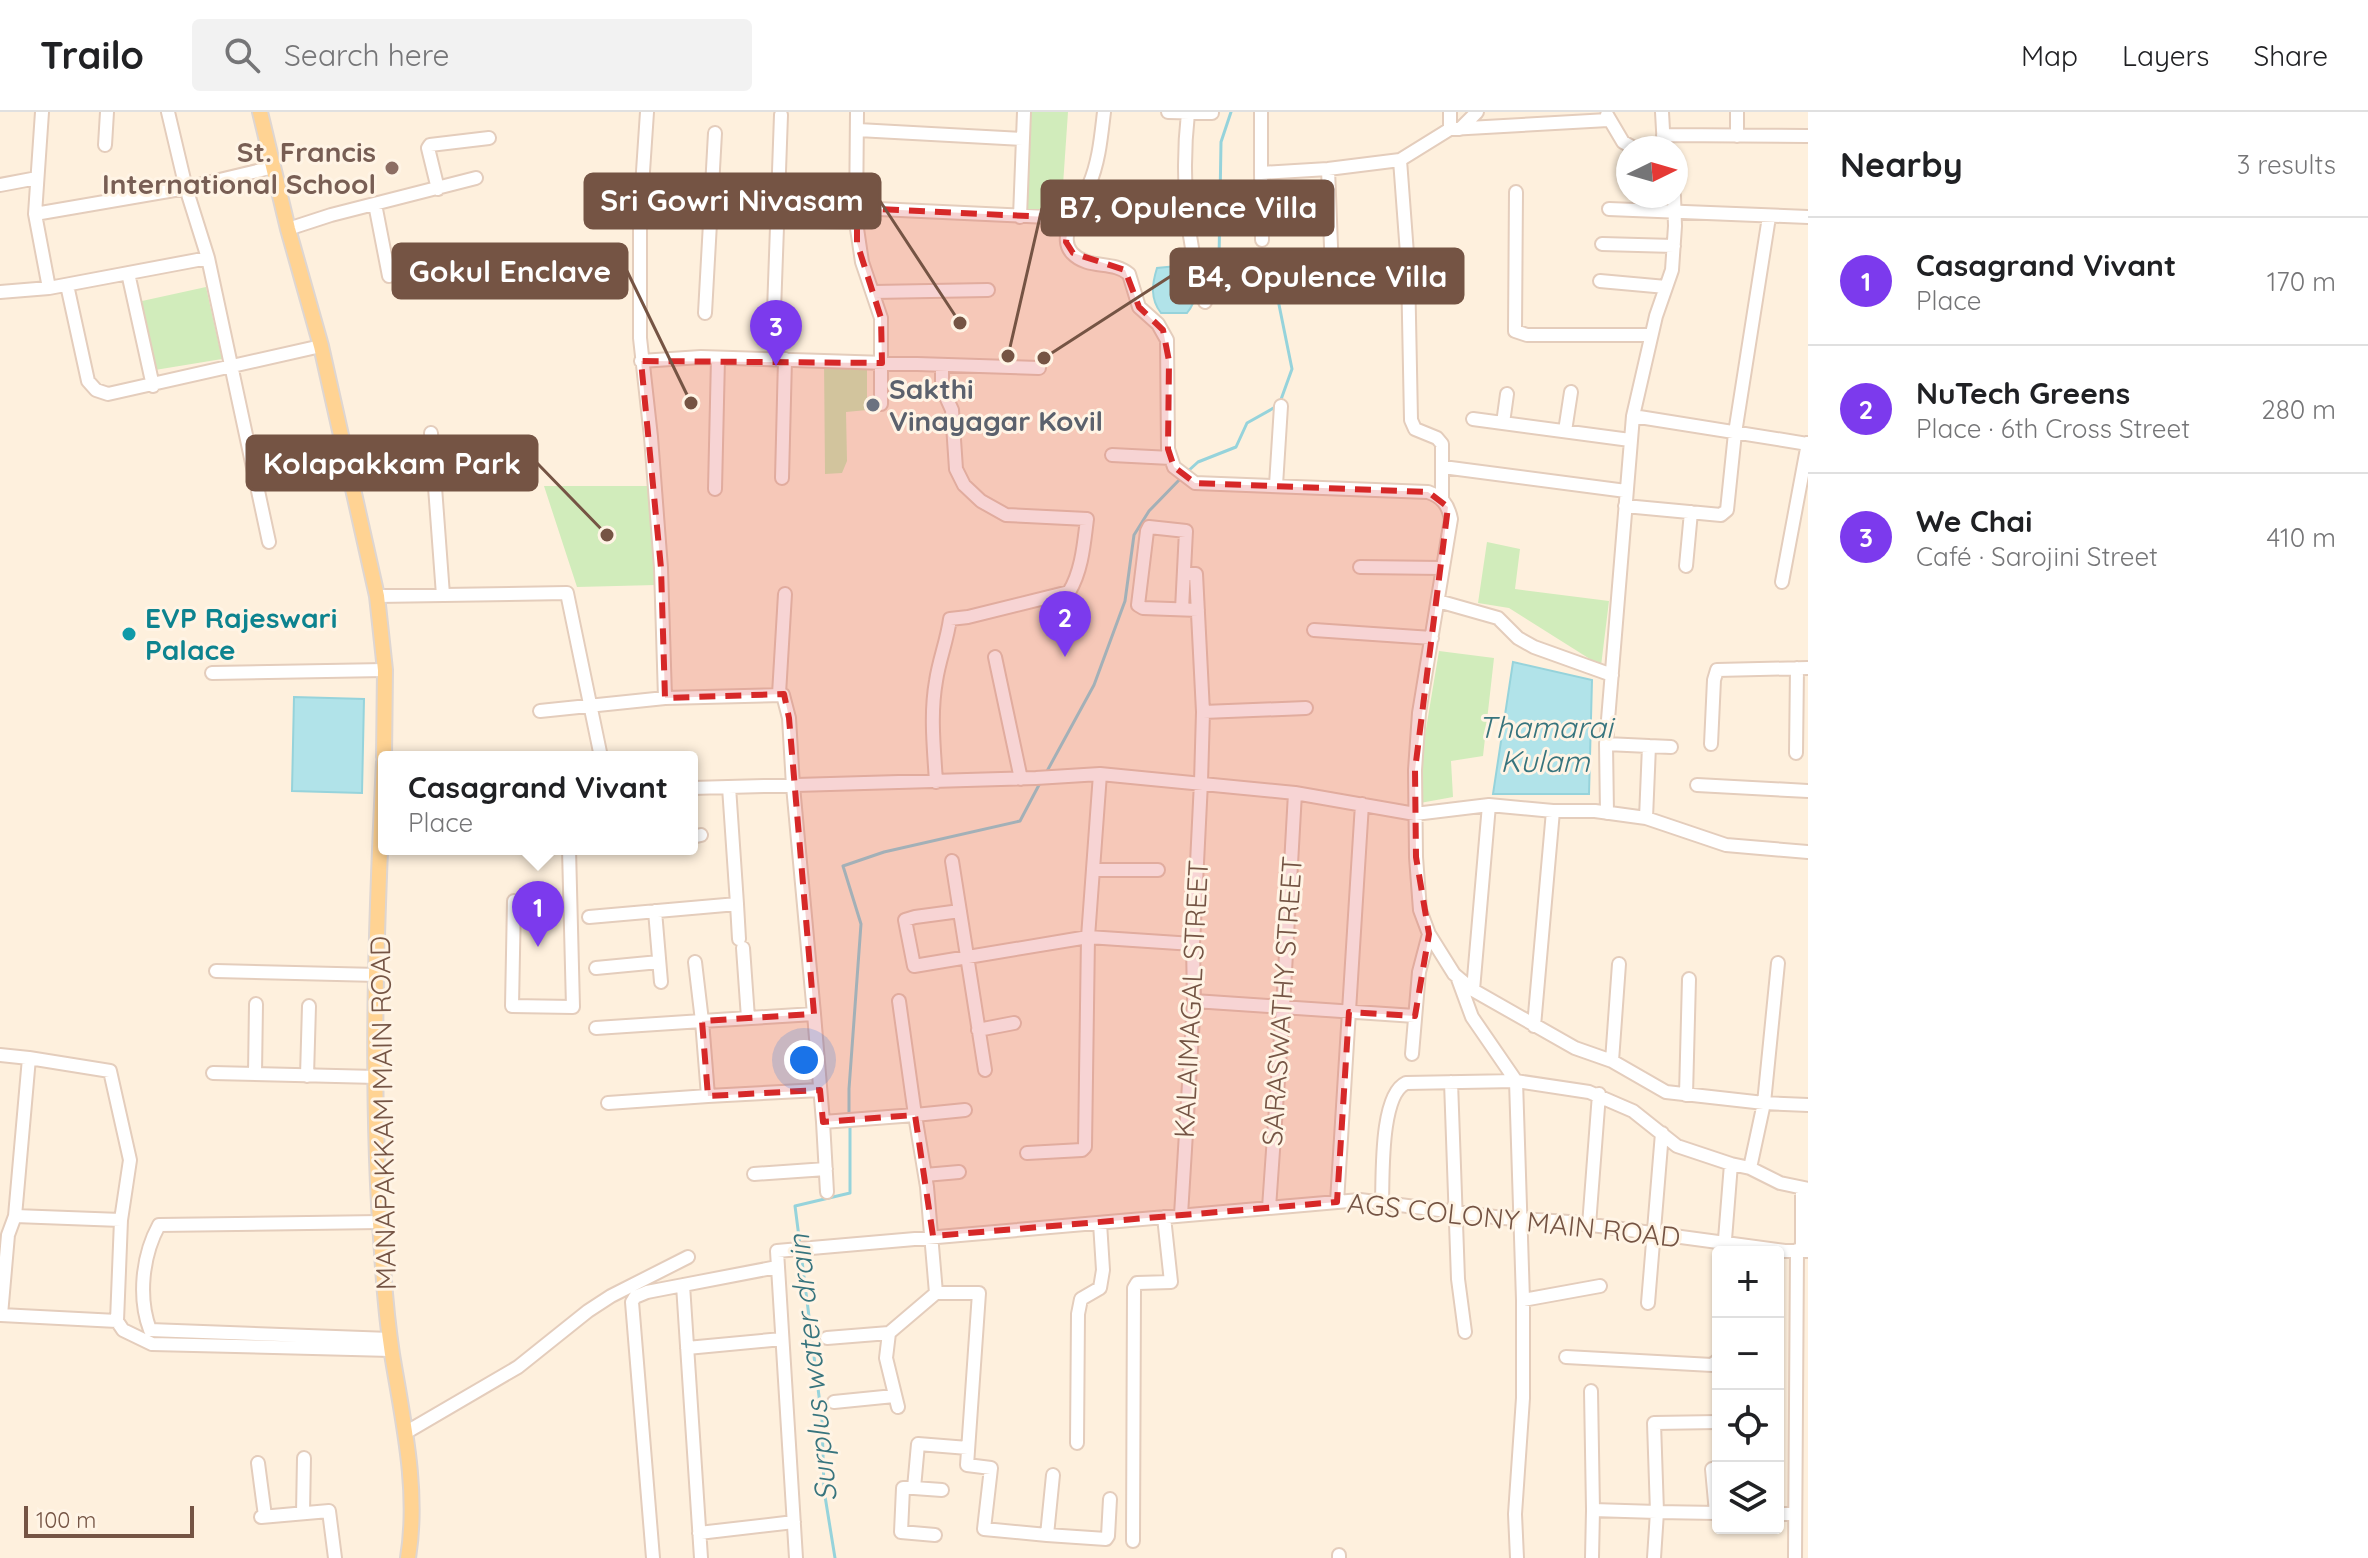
<!DOCTYPE html>
<html lang="en">
<head>
<meta charset="utf-8">
<style>
	body { margin:0; font-family:Quicksand,sans-serif; background:#f2f2f2; color:#202124 }
	.controls { position:absolute; right:24px; bottom:24px; display:grid; overflow:hidden; border-radius:8px; box-shadow:0 2px 6px #0004 }
	.controls button { width:72px; height:72px; display:grid; place-items:center; padding:0; border:0; border-bottom:2px solid #e0e0e0; background:#fff; color:#202124; font:40px sans-serif }
	.compass { position:absolute; left:1616px; top:24px; width:72px; height:72px; border-radius:50%; background:#fff; box-shadow:0 2px 6px #0004; rotate:85deg }
	.scale { position:absolute; left:24px; bottom:20px; width:170px; box-sizing:border-box; padding-left:8px; border:4px solid #755444; border-top:0; font-size:22px; line-height:28px; white-space:nowrap; color:#755444; -webkit-text-stroke:6px #fff4e5; paint-order:stroke }
	.you { position:absolute; left:804px; top:948px; width:28px; height:28px; margin:-20px; border:6px solid #fff; border-radius:50%; background:#1a73e8; box-shadow:0 0 0 12px #1a73e833 }
	.badge { display:grid; place-items:center; width:52px; height:52px; border-radius:50%; background:#7c3aed; color:#fff; font-size:26px; font-weight:700 }
	.pin { position:absolute; translate:-50% -66px; filter:drop-shadow(0 2px 4px #0008) }
	.pin::after { content:''; position:absolute; top:42px; width:28px; height:24px; background:inherit; clip-path:polygon(0 0,100% 0,50% 100%) }
	.popup { position:absolute; left:378px; top:639px; width:320px; height:104px; box-sizing:border-box; display:grid; place-content:center; border-radius:8px; background:#fff; filter:drop-shadow(0 2px 6px #0005); font-size:26px; white-space:nowrap; color:#757577 }
	.popup b { font-size:30px; color:#202124 }
	.popup::after { content:''; position:absolute; left:50%; top:100%; margin-left:-16px; border:16px solid transparent; border-top-color:#fff }
	.list { margin:0; padding:0; list-style:none }
	h2 { display:flex; justify-content:space-between; align-items:center; height:104px; margin:0; padding:0 32px; font-size:34px }
	h2 small { font-size:26px; font-weight:400; color:#757577 }
	.list li { display:grid; grid-template-columns:52px 1fr auto; gap:24px; align-items:center; box-sizing:border-box; height:128px; padding:0 32px; border-top:2px solid #e0e0e0 }
	.list b { display:block; font-size:30px; white-space:nowrap }
	.list p { margin:0; font-size:26px; white-space:nowrap; color:#757577 }
	.list em { font-size:26px; font-style:normal; color:#757577 }
	.icon { flex:none; width:44px; height:44px; fill:none; stroke:currentColor; stroke-width:2; stroke-linecap:round; stroke-linejoin:round }
	.map { position:relative; flex:none; width:1808px; height:1446px; overflow:hidden }
	header { display:flex; align-items:center; gap:48px; box-sizing:border-box; height:112px; padding:0 40px; background:#fff; border-bottom:2px solid #e0e0e0 }
	header strong { font-size:38px }
	nav { display:flex; gap:44px; margin-inline-start:auto; font-size:28px }
	.search { width:560px; height:72px; background:#f2f2f2; display:flex; align-items:center; gap:20px; box-sizing:border-box; padding:0 28px; border-radius:8px; color:#757577; font-size:30px }
	main { display:flex }
	aside { flex:1; background:#fff }
	.map>svg:first-child { display:block }
	.green { fill:#d1ecbb }
	.water { fill:#b1e3e9; stroke:#96d3db; stroke-width:2 }
	.lines { fill:none; stroke-linecap:round; stroke-linejoin:round }
	.stream { stroke:#96d3db; stroke-width:3 }
	.minor-casing { stroke:#e4cdbc; stroke-width:16 }
	.major-casing { stroke:#ded6d2; stroke-width:18 }
	.minor { stroke:#fff; stroke-width:12 }
	.major { stroke:#ffd393; stroke-width:14 }
	.marked { fill:#d62828; fill-opacity:0.2; stroke:#d62828; stroke-width:6; stroke-dasharray:16 10; stroke-linejoin:round }
	.education-dot { fill:#8d6e63; stroke:#fff4e5; stroke-width:3 }
	.worship-dot { fill:#6b7280; stroke:#fff4e5; stroke-width:3 }
	.culture-dot { fill:#0f9aa8; stroke:#fff4e5; stroke-width:3 }
	.labels { text-anchor:middle; stroke-width:6; stroke-linejoin:round; paint-order:stroke }
	.education-label { font-size:28px; font-weight:bold; fill:#785e54; stroke:#fff4e5; text-anchor:end }
	.worship-label { font-size:28px; font-weight:bold; fill:#5b616d; stroke:#fff4e5; text-anchor:start }
	.culture-label { font-size:28px; font-weight:bold; fill:#0d838f; stroke:#fff4e5; text-anchor:start }
	.street-label { font-size:28px; fill:#755444; stroke:#fff4e5 }
	.water-label { font-size:30px; font-style:italic; fill:#37747d; stroke:#fff4e5 }
	.leader { fill:none; stroke:#755444; stroke-width:3 }
	.callout-dot { fill:#755444; stroke:#fff4e5; stroke-width:3 }
	.callout { fill:#755444; stroke:#755444; stroke-width:3 }
	.callout-label { font-size:30px; text-anchor:middle; font-weight:bold; fill:#fff }
</style>
</head>
<body>
<header>
<strong>Trailo</strong>
<div class="search"><svg class="icon" aria-label="search" viewBox="0 0 24 24"><circle cx="10" cy="10" r="6"/><path d="M15 15l6 6"/></svg>Search here</div>
<nav><a>Map</a><a>Layers</a><a>Share</a></nav>
</header>
<main>
<div class="map">
<svg width="1808" height="1446" viewBox="0 0 1808 1446">
	<rect width="100%" height="100%" fill="#fef0dd"/>
	<path class="green" d="M1030 0H1068L1061 102 1026 100Z
		M206 175 222 247 155 258 142 189Z
		M824 247 867 250V298L846 300 847 349 842 361 825 362Z
		M544 374H652L656 473 577 475Z
		M1487 430 1520 437 1515 477 1609 489 1601 554 1509 496 1478 491Z
		M1439 539 1494 546 1483 644 1451 649 1453 685 1420 691 1421 647Z"/>
	<path class="water" d="M1177 154C1192 171 1203 181 1187 201H1161C1150 187 1152 172 1157 156Z
		M1513 550 1592 568 1589 682H1493Z
		M294 585 364 587 362 681 292 679Z"/>
	<g class="lines">
		<path class="stream" d="M1187 360 1198 350 1236 335 1247 311 1279 293 1292 257 1274 168 1219 148 1221 30 1231 0
			M1046 661 1094 573 1125 489 1134 423 1149 399 1182 365
			M849 1006V977L861 812 843 754 884 740 1020 709 1040 671
			M800 1133 795 1094 850 1081V1014
			M801 1141 822 1308 824 1378 835 1446"/>
		<defs>
			<path id="minor" d="M42 0 35 102 49 176
				M168 0 186 76 208 146 269 430
				M857 0 856 110 862 150 881 206V292
				M1104 0C1101 25 1099 50 1089 73 1084 85 1071 100 1069 111 1067 122 1064 132 1072 141 1088 158 1113 148 1129 162L1139 195 1158 212 1167 228 1168 337 1174 355 1195 371 1428 380C1442 385 1448 392 1451 407L1419 601 1415 658 1416 745 1420 798 1429 822 1454 862 1473 878 1575 936 1612 949 1666 980 1764 991 1808 993
				M1168 0 1212 1
				M1450 0V17
				M1662 0 1664 36
				M1737 0V24
				M1188 1C1181 63 1186 130 1205 190
				M1607 3 1623 30 1634 36
				M1460 17 1477 0
				M858 18 1023 27
				M1663 23 1807 24
				M105 33 107 0
				M1400 48 1408 155 1411 308 1415 317 1437 326 1442 332V387
				M1328 57 1332 160
				M1261 61V0
				M0 73 37 66
				M438 77 428 36 430 33 489 26
				M1516 80 1515 219 1527 223H1651
				M375 92 389 164
				M857 96 1069 106
				M1609 97 1808 105
				M35 102 186 76 274 55
				M640 104 647 0
				M1020 105 1024 0
				M288 117 331 103 476 66
				M1262 128 1261 61 1328 57 1400 48 1450 17 1608 8
				M1602 132 1674 134
				M128 161 153 274
				M1283 163 1408 155
				M1600 169 1666 175
				M67 173 88 269 96 278 108 282 321 234
				M0 180 49 176 208 146
				M873 180 988 178
				M774 199 781 3
				M705 201 715 21
				M641 249 701 245 1039 256
				M1633 304 1808 332
				M1473 307 1630 328
				M1503 311 1507 282
				M1565 319 1571 280
				M431 321 443 483
				M1112 343 1171 346
				M1443 355 1626 379
				M782 366 785 247
				M1276 373 1281 294
				M715 377 718 246
				M1625 394 1721 403 1727 398 1735 321 1769 105
				M1686 454 1691 400
				M1360 455 1442 456
				M1782 470 1808 331
				M377 484 567 481 601 645
				M1438 489 1498 506 1518 526 1534 535 1612 563
				M1182 497 1186 419 1149 415 1147 419 1138 493 1143 496 1198 498
				M1314 518 1432 526
				M995 545 1021 667
				M212 561 385 558
				M779 582 785 482
				M665 586 783 583 789 606 793 674 814 902
				M540 599 665 586 661 456 651 325 640 226V104L856 110
				M1203 600 1306 596
				M1606 632 1649 634 1646 706
				M1711 632 1714 568 1717 558 1808 556
				M1649 634 1671 635
				M1796 641 1797 556
				M936 670C934 636 930 603 936 569 939 548 947 529 950 507L968 505 1069 480C1082 459 1084 431 1087 407L1006 403 981 389 964 373 956 357 952 298 942 276V254
				M1697 673 1808 679
				M729 675 737 792
				M692 676 1036 666 1100 662 1295 681 1415 702 1489 693 1553 699H1595L1646 706 1726 733 1808 740
				M1607 701 1606 632 1633 304 1656 204 1672 158 1675 114 1674 84
				M692 725 701 723
				M952 749 985 958
				M1093 758H1158
				M514 789 512 894 573 895 569 737
				M655 799 661 870
				M960 799 915 805 905 808 914 854 1088 825 1193 832
				M589 805 737 792 739 827
				M743 836 748 906
				M596 856 659 850
				M216 859 378 863
				M1458 867 1472 905 1516 969 1523 1188V1286L1515 1402 1517 1446
				M1473 878 1489 693
				M899 889 915 1003 965 998
				M1194 889 1415 904
				M1534 914 1553 699
				M596 916 702 909 695 850
				M978 918 1014 911
				M1412 942 1419 860 1429 822
				M0 943 29 946
				M1612 949 1619 852
				M213 961 377 965
				M255 962 256 892
				M307 964 309 894
				M1451 970 1458 1167 1465 1220
				M820 978 708 984 702 909 814 902 823 1010 915 1003 927 1075 936 1181
				M1686 983 1689 867
				M608 991 708 984
				M823 1010 827 1080
				M1027 1041 1082 1038 1085 1035 1088 825 1100 662
				M1750 1056 1780 1071 1808 1077
				M754 1062 826 1057
				M925 1063 959 1060
				M1337 1090 1362 692
				M1382 1090C1383 1063 1380 983 1406 971L1516 969 1589 980 1633 999 1677 1034 1731 1052
				M1269 1096 1283 895 1295 681
				M1181 1103 1194 889 1193 832 1201 670 1203 600 1196 462H1184
				M15 1104 8 1123 1 1203 117 1209
				M121 1108 130 1048 110 959 29 946 15 1104 121 1108 117 1209 123 1218 152 1232 391 1238
				M380 1110 159 1113C142 1144 138 1186 150 1218L390 1227
				M1589 1113 1599 982
				M1802 1139V1076
				M1724 1140 1731 1052 1750 1056 1764 991 1778 851
				M683 1173 701 1446
				M1523 1188 1600 1174
				M1648 1191 1662 1021
				M827 1226 889 1221
				M687 1236 782 1227
				M1566 1245 1712 1253 1718 1248
				M1591 1279 1593 1398
				M834 1290 894 1284
				M898 1295 886 1246 889 1221 936 1181H979L967 1353 991 1356 984 1417 1047 1423 1053 1363
				M405 1321 518 1255 588 1199 611 1184 688 1145
				M1077 1331 1078 1202 1081 1187 1100 1176 1103 1158 1100 1111
				M258 1351 265 1404
				M1712 1357 1716 1401
				M914 1376H903L901 1420 935 1423
				M942 1378 914 1376 918 1332 968 1336
				M303 1401 304 1346
				M1778 1402H1794
				M261 1405 329 1399 335 1446
				M699 1421 794 1410
				M1047 1423 1106 1427 1108 1424 1110 1387
				M1133 1429 1134 1176 1137 1171 1171 1170 1164 1105
				M1339 1443V1446
				M653 1446 632 1190 635 1185 647 1180 777 1155
				M796 1446 777 1139 1360 1088 1503 1106 1570 1110 1785 1139H1808
				M1592 1446 1593 1398 1657 1400 1654 1311 1718 1310
				M1654 1446 1657 1400 1718 1401
				M1795 1446 1797 1138"/>
			<path id="major" d="M260 0 288 117 321 234 377 484 385 558 384 645
				M384 650C376 812 370 978 382 1140 384 1174 387 1209 392 1242 403 1309 419 1378 408 1446"/>
		</defs>
		<use href="#minor" class="minor-casing"/>
		<use href="#major" class="major-casing"/>
		<use href="#minor" class="minor"/>
		<use href="#major" class="major"/>
	</g>
	<path class="marked" d="M857 96 1069 106 1066 130 1073 141 1125 158 1139 195 1163 218 1169 249 1168 337 1174 355 1195 371 1428 380 1448 395 1415 658 1416 745 1429 822 1415 904 1349 900 1337 1090 933 1124 915 1003 823 1010 820 978 708 984 702 909 814 902 789 606 784 582 665 586 661 456 641 249 882 251 881 206 857 131Z"/>
	<circle class="education-dot" cx="392" cy="56" r="8"/>
	<circle class="worship-dot" cx="873" cy="293" r="8"/>
	<circle class="culture-dot" cx="129" cy="522" r="8"/>
	<g class="labels">
		<g class="education-label">
			<text x="376" y="50">St. Francis<tspan x="376" dy="32">International School</tspan></text>
		</g>
		<g class="worship-label">
			<text x="889" y="287">Sakthi<tspan x="889" dy="32">Vinayagar Kovil</tspan></text>
		</g>
		<g class="culture-label">
			<text x="145" y="516">EVP Rajeswari<tspan x="145" dy="32">Palace</tspan></text>
		</g>
		<g class="street-label">
			<text transform="translate(1191 887) rotate(-87)" y="10">KALAIMAGAL STREET</text>
			<text transform="translate(1282 889) rotate(-86)" y="10">SARASWATHY STREET</text>
			<text transform="translate(383 1001) rotate(-91)" y="10">MANAPAKKAM MAIN ROAD</text>
			<text transform="translate(1514 1108) rotate(6)" y="10">AGS COLONY MAIN ROAD</text>
		</g>
		<g class="water-label">
			<text x="1545" y="626">Thamarai<tspan x="1545" dy="34">Kulam</tspan></text>
			<text transform="translate(813 1256) rotate(-96)" y="10">Surplus water drain</text>
		</g>
	</g>
	<path class="leader" d="M960 211L880 89M1008 244L1042 96M691 291L627 159M1044 246L1171 164M607 423L537 351"/>
	<g class="callout-dot">
		<circle cx="960" cy="211" r="8"/>
		<circle cx="1008" cy="244" r="8"/>
		<circle cx="691" cy="291" r="8"/>
		<circle cx="1044" cy="246" r="8"/>
		<circle cx="607" cy="423" r="8"/>
	</g>
	<g class="callout">
		<rect x="585" y="62" width="295" height="54" rx="8"/>
		<rect x="1042" y="69" width="291" height="54" rx="8"/>
		<rect x="393" y="132" width="234" height="54" rx="8"/>
		<rect x="1171" y="137" width="292" height="54" rx="8"/>
		<rect x="247" y="324" width="290" height="54" rx="8"/>
	</g>
	<g class="callout-label">
		<text x="732" y="99">Sri Gowri Nivasam</text>
		<text x="1188" y="106">B7, Opulence Villa</text>
		<text x="510" y="170">Gokul Enclave</text>
		<text x="1317" y="175">B4, Opulence Villa</text>
		<text x="392" y="362">Kolapakkam Park</text>
	</g>
</svg>
<div class="controls">
<button>+</button>
<button>−</button>
<button><svg class="icon" aria-label="locate" viewBox="0 0 24 24"><circle cx="12" cy="12" r="6"/><path d="M12 2v4M12 18v4M2 12h4M18 12h4"/></svg></button>
<button><svg class="icon" aria-label="layers" viewBox="0 0 24 24"><path d="M12 4l9 5-9 5-9-5zM3 14l9 5 9-5"/></svg></button>
</div>
<svg class="compass" viewBox="-18 -18 36 36"><path d="M0-13l5 13h-10z" fill="#e53935"/><path d="M0 13l5-13h-10z" fill="#757577"/></svg>
<div class="scale">100 m</div>
<div class="you"></div>
<div class="pin badge" style="left:538px;top:835px">1</div>
<div class="popup"><b>Casagrand Vivant</b>Place</div>
<div class="pin badge" style="left:1065px;top:545px">2</div>
<div class="pin badge" style="left:776px;top:254px">3</div>
</div>
<aside>
<h2>Nearby<small>3 results</small></h2>
<ul class="list">
<li><span class="badge">1</span><div><b>Casagrand Vivant</b><p>Place</p></div><em>170 m</em></li>
<li><span class="badge">2</span><div><b>NuTech Greens</b><p>Place · 6th Cross Street</p></div><em>280 m</em></li>
<li><span class="badge">3</span><div><b>We Chai</b><p>Café · Sarojini Street</p></div><em>410 m</em></li>
</ul>
</aside>
</main>
</body>
</html>
